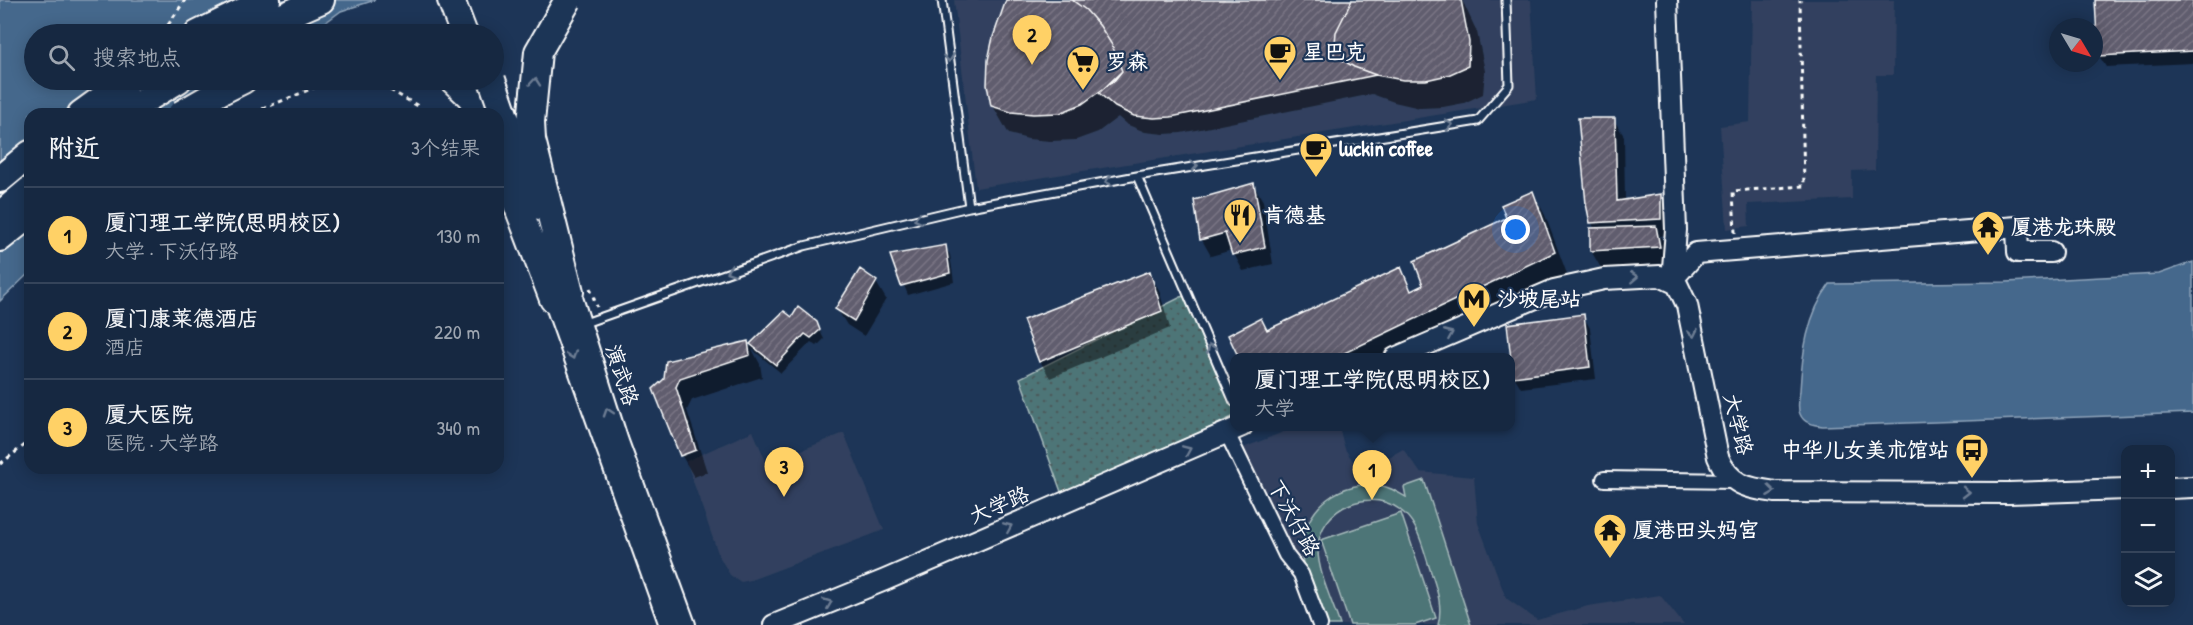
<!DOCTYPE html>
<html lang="zh">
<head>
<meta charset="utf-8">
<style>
	body { margin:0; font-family:"Patrick Hand","LXGW WenKai TC",sans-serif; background:#1f3048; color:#f1f3f6 }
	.controls { position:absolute; right:18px; bottom:18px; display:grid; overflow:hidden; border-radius:12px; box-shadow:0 3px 15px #0003 }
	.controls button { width:54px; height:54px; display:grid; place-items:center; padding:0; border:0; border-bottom:2px solid #35445a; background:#162841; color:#f1f3f6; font:30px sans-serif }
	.compass { position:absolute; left:2049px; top:18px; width:54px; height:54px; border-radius:50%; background:#162841; box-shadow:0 3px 15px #0003; rotate:128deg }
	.you { position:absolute; left:1516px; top:230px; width:21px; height:21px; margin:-15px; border:4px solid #fff; border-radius:50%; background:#1a73e8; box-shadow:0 0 0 9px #1a73e833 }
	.badge { display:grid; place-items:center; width:39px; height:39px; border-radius:50%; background:#ffd166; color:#111; font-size:20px; font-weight:700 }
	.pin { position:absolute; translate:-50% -50px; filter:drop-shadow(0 2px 3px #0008) }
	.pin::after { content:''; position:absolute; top:32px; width:21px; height:18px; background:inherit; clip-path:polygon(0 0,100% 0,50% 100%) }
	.popup { position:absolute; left:1230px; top:353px; width:285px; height:78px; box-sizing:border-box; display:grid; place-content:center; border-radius:12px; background:#162841; filter:drop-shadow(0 2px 4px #0005); font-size:20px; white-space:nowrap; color:#9ea6b1 }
	.popup b { font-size:22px; color:#f1f3f6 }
	.popup::after { content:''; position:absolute; left:50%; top:100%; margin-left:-12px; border:12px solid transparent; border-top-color:#162841 }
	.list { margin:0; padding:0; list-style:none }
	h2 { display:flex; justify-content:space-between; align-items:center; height:78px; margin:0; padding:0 24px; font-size:26px }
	h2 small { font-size:20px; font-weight:400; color:#9ea6b1 }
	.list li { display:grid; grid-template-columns:39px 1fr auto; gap:18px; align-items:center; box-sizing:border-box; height:96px; padding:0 24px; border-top:2px solid #35445a }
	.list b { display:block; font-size:22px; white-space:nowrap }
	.list p { margin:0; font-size:20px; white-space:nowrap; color:#9ea6b1 }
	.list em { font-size:20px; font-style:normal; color:#9ea6b1 }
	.icon { flex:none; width:33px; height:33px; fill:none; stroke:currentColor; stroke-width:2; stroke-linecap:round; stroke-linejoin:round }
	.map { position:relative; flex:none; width:2193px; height:625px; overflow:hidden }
	.search { position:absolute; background:#162841; box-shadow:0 3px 15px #0003; left:24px; top:24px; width:480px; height:66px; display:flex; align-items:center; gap:15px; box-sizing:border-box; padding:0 21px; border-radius:33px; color:#9ea6b1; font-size:22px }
	.panel { position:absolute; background:#162841; box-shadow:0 3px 15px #0003; left:24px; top:108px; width:480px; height:366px; border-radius:18px }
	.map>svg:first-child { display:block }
	.built { fill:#31415e }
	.grass { fill:url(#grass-dots); stroke:#a6babb; stroke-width:1.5 }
	.pitch { fill:#4d7477; stroke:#a6babb; stroke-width:1.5 }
	.water { fill:#45688c; stroke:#8fa4ba; stroke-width:1.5 }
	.shadow { fill:#0007 }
	.building { fill:url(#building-hatch); stroke:#fff; stroke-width:1.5 }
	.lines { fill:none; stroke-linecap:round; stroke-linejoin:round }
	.lane-casing { stroke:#fff; stroke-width:11 }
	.street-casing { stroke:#fff; stroke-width:18 }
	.secondary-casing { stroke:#fff; stroke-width:24 }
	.highway-casing { stroke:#fff; stroke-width:30 }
	.path { stroke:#fff; stroke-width:3; stroke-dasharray:4.5 4.5; stroke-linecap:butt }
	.lane { stroke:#1d3557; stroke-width:7 }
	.street { stroke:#1d3557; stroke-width:14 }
	.secondary { stroke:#1d3557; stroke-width:20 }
	.highway { stroke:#1d3557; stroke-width:26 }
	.highway-bridge-casing { stroke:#fff; stroke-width:30; stroke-linecap:butt }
	.highway-bridge { stroke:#1d3557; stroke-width:26 }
	.oneway { stroke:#6c7c92 }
	.labels { text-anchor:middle; stroke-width:4.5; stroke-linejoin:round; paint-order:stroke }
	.poi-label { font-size:21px; font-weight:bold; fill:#fff; stroke:#1d3557; text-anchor:start }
	.street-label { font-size:21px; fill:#fff; stroke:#1d3557 }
</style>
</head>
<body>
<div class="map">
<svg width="2193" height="625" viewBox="0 0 2193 625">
	<defs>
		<pattern id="grass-dots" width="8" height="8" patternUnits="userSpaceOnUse" patternTransform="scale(1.5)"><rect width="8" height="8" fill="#4d7477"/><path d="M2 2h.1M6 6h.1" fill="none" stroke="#4c5c5d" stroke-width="1.8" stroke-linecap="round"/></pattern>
		<pattern id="building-hatch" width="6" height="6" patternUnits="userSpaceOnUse" patternTransform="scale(1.5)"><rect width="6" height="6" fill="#615d6e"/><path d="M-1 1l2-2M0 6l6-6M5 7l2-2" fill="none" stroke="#797584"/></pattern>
	</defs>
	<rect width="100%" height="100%" fill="#1d3557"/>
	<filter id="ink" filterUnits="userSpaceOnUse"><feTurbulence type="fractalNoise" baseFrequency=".0167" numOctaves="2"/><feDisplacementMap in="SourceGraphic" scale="12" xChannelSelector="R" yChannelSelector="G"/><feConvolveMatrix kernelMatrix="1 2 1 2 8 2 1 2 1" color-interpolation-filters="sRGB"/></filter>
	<g filter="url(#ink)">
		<path class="built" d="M954 0H1531L1537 99 976 188Z
			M1752 0H1894L1893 75H1876L1875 170 1852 171V199L1748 204 1749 226 1727 229 1720 126 1750 122Z
			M1296 427H1339L1345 449 1361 473 1403 449 1420 472 1474 477 1478 523 1506 598 1537 620 1588 606 1660 595 1684 625H1323L1243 448Z
			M753 431 767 464 844 433 884 530 751 580 741 582 730 575 719 556 686 461Z"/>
		<path class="grass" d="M1185 295 1234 407V416L1064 500 1020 378Z"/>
		<path class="pitch" d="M1424 480 1471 625H1438C1443 606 1437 590 1431 572 1424 553 1420 528 1405 514 1374 484 1318 506 1318 550 1318 573 1333 603 1340 625H1324C1316 603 1303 578 1302 554 1300 510 1342 475 1386 487 1393 489 1400 494 1406 497L1404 487Z
			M1401 513 1436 618 1415 625H1350L1321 540Z"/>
		<path class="water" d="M0 0H375L341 11 310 34H34V80H250L205 114H30V272L0 301Z
			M2193 262V413L1823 426C1814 425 1804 424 1800 414 1797 408 1799 398 1800 391 1802 355 1807 314 1830 284L2006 282 2159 274Z"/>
		<path class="shadow" d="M1008 0H1462L1477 32 1485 71 1483 94 1464 103 1443 107 1420 108 1394 102 1372 94 1181 133 1164 134 1145 132 1126 124 1118 117 1098 132 1076 140 1050 141 1028 139 1009 134 993 106Z
			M2097 0H2193V63L2106 67 2099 56Z
			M1614 120 1624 136 1625 201 1660 196 1670 213 1669 235 1660 236 1665 244 1669 263 1601 268 1591 251 1592 230H1595L1592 223Z
			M1253 184 1263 201 1273 264 1243 271 1232 250 1211 256 1202 240 1196 201Z
			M1533 193 1545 215 1567 274 1392 358H1240L1267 332 1400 269 1413 292 1425 286 1508 219Z
			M945 246 950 255 954 282 908 295 892 257Z
			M1149 273 1159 290 1170 328 1050 378 1040 361Z
			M876 282 886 299 864 336 847 325 837 309Z
			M784 313 793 319 816 323 824 339 817 346 811 342 781 373 752 349 760 364 762 377 692 400 687 410 707 472 694 477 682 456 654 389 748 343 750 347Z
			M1583 316 1590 328 1596 379 1521 388 1514 376Z"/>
		<path class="building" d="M1006 0H1072L1086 10 1100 26 1112 45 1122 71 1114 81 1082 104 1060 113 1033 114 1011 112 991 106 987 85 988 60 993 37Z
			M1072 0H1352L1336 32 1334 55 1354 67 1376 75 1171 117 1154 118 1134 116 1115 107 1099 93 1122 71 1112 45 1100 26 1086 10Z
			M1352 0H1461L1469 42 1468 66 1448 75 1426 80H1403L1376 75 1354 67 1334 55 1336 32Z
			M2095 0H2193V51L2098 56Z
			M1578 118H1615L1617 201 1661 194V219L1590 223 1586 204Z
			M1254 183 1265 247 1232 255 1225 233 1200 240 1194 200Z
			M1533 191 1555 252 1334 358H1239L1228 335 1261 318 1267 330 1401 267 1411 291 1423 285 1414 261 1506 218 1501 205Z
			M1656 226 1660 247 1590 251V228Z
			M946 245 950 273 901 286 890 255Z
			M860 269 877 281 854 321 835 309Z
			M1150 271 1162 311 1039 362 1023 320Z
			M798 307 817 322 820 330 811 338 805 334 776 365 750 344 784 311 792 317Z
			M1584 314 1590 367 1513 377 1507 324Z
			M748 341 750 355 680 378 676 387 696 450 680 456 653 389 664 379 666 361Z"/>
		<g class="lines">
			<defs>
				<path id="lane" d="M942 0 969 207
					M1137 176 1478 121 1509 85 1506 0
					M582 324 804 246 969 207 1137 176 1234 402"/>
				<path id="street" d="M1227 433 1286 555 1301 574 1320 625
					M1604 479 1735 481"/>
				<path id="secondary" d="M1667 0 1676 230 1672 280
					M513 140 539 209
					M566 279 618 442 685 625
					M1672 280 1696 253 2017 227 2018 252H2051
					M549 286 670 625
					M1395 358 1554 290 1604 279 1660 276 1677 284 1687 305 1718 457C1730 486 1748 488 1776 492L2009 493 2126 489
					M2170 488 2193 487
					M774 625 885 580 1242 426"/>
				<path id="highway" d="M451 0 464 34
					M198 34 267 0
					M253 34 280 18 321 0
					M453 80 470 96 482 114
					M221 91 243 80
					M81 114 128 80
					M122 114 178 80
					M532 140 570 292
					M498 155 553 299
					M0 179 30 154
					M0 215 30 190
					M0 238 30 214"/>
			</defs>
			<use href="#lane" class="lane-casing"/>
			<use href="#street" class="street-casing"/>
			<use href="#secondary" class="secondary-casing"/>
			<use href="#highway" class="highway-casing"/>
			<path class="path" d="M169 34 168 25 185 0
				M236 114 255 112 328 82 378 83 418 106 425 114
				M1735 233 1733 191 1804 186 1800 0
				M590 288 597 307
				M0 464 30 441"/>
			<use href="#lane" class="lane"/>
			<use href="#street" class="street"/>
			<use href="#secondary" class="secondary"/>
			<use href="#highway" class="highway"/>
			<defs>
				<path id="highway-bridge" d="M492 80 513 140
					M181 114 221 91
					M532 140 531 122 538 52 568 0"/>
			</defs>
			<use href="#highway-bridge" class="highway-bridge-casing"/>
			<use href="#highway-bridge" class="highway-bridge"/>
		</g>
		<defs><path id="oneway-chevron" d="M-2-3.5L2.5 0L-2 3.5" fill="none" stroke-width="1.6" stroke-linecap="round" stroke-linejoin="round" transform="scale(1.5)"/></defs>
		<g class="oneway">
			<use href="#oneway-chevron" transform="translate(949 58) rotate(83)"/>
			<use href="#oneway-chevron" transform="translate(535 82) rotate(-85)"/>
			<use href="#oneway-chevron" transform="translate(1449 125) rotate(-9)"/>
			<use href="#oneway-chevron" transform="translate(1194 166) rotate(-9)"/>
			<use href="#oneway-chevron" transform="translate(1109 181) rotate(169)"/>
			<use href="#oneway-chevron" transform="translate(918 219) rotate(167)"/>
			<use href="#oneway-chevron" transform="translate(730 271) rotate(161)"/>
			<use href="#oneway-chevron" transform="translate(1634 277) rotate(-3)"/>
			<use href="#oneway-chevron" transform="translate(1693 333) rotate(79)"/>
			<use href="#oneway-chevron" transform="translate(1449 334) rotate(-23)"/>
			<use href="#oneway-chevron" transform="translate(1211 348) rotate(-113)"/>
			<use href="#oneway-chevron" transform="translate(572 355) rotate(71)"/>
			<use href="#oneway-chevron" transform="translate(608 412) rotate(-108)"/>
			<use href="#oneway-chevron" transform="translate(1187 450) rotate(-23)"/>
			<use href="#oneway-chevron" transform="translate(1771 491) rotate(7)"/>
			<use href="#oneway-chevron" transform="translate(1966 492)"/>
			<use href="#oneway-chevron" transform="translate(1008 527) rotate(-23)"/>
			<use href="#oneway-chevron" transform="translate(828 603) rotate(-22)"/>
		</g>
	</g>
	<defs>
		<symbol id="cafe-pin" viewBox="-11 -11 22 30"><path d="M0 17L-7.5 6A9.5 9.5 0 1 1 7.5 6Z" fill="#ffd166" stroke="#1d3557"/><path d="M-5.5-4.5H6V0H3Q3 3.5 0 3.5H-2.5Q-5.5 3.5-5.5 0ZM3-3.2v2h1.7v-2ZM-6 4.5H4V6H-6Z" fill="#111"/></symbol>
		<symbol id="supermarket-pin" viewBox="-11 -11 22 30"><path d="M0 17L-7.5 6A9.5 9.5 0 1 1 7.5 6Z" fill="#ffd166" stroke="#1d3557"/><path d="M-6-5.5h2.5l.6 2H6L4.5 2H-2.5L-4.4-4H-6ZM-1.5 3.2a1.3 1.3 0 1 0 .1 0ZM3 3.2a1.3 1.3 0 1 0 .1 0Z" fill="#111"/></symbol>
		<symbol id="restaurant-pin" viewBox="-11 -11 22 30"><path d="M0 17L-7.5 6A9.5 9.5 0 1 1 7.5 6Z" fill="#ffd166" stroke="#1d3557"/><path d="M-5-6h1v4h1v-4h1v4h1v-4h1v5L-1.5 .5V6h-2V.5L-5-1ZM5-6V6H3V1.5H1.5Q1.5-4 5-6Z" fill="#111"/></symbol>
		<symbol id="temple-pin" viewBox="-11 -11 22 30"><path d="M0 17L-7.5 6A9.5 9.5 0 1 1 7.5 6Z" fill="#ffd166" stroke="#1d3557"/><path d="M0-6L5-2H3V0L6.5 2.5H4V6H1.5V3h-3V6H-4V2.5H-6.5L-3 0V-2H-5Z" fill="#111"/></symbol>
		<symbol id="metro-pin" viewBox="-11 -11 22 30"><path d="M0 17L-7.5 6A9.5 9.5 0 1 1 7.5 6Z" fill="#ffd166" stroke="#1d3557"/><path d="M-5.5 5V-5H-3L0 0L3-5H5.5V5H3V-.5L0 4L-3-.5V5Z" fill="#111"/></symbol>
		<symbol id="bus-pin" viewBox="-11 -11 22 30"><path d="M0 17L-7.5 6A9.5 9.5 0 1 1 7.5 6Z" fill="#ffd166" stroke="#1d3557"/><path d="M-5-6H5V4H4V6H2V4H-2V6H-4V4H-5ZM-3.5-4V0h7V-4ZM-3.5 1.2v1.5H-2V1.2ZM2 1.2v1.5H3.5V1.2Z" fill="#111"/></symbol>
	</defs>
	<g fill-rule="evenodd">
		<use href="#cafe-pin" x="1261" y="33" width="38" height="52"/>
		<use href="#supermarket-pin" x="1064" y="43" width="38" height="52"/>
		<use href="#cafe-pin" x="1297" y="130" width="38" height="52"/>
		<use href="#restaurant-pin" x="1221" y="196" width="38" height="52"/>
		<use href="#temple-pin" x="1969" y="208" width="38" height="52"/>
		<use href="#metro-pin" x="1455" y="280" width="38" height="52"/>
		<use href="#bus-pin" x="1953" y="431" width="38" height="52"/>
		<use href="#temple-pin" x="1591" y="511" width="38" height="52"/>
	</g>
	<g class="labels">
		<g class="poi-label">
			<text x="1303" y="59">星巴克</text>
			<text x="1106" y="69">罗森</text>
			<text x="1339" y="156">luckin coffee</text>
			<text x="1263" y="222">肯德基</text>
			<text x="2011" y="234">厦港龙珠殿</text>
			<text x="1497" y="306">沙坡尾站</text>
			<text x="1949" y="457" text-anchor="end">中华儿女美术馆站</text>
			<text x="1633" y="537">厦港田头妈宫</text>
		</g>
		<g class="street-label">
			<text transform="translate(622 375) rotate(72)" y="7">演武路</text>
			<text transform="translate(1738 424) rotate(76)" y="7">大学路</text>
			<text transform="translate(999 505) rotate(-23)" y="7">大学路</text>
			<text transform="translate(1294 518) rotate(61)" y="7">下沃仔路</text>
		</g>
	</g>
</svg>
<div class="controls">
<button>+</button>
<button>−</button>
<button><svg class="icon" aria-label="layers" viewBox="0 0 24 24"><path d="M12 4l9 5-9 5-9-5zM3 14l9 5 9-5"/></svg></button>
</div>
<svg class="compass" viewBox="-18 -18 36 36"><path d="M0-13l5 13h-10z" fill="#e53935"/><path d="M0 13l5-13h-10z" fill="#9ea6b1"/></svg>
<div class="you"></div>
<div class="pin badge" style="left:1372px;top:500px">1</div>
<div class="popup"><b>厦门理工学院(思明校区)</b>大学</div>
<div class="pin badge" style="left:1032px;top:65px">2</div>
<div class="pin badge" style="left:784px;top:497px">3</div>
<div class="search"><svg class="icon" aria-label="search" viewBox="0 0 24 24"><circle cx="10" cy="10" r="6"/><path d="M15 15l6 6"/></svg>搜索地点</div>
<section class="panel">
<h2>附近<small>3个结果</small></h2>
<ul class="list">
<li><span class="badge">1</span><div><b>厦门理工学院(思明校区)</b><p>大学 · 下沃仔路</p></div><em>130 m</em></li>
<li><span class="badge">2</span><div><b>厦门康莱德酒店</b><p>酒店</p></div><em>220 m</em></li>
<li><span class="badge">3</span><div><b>厦大医院</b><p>医院 · 大学路</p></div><em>340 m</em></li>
</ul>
</section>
</div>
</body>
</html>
